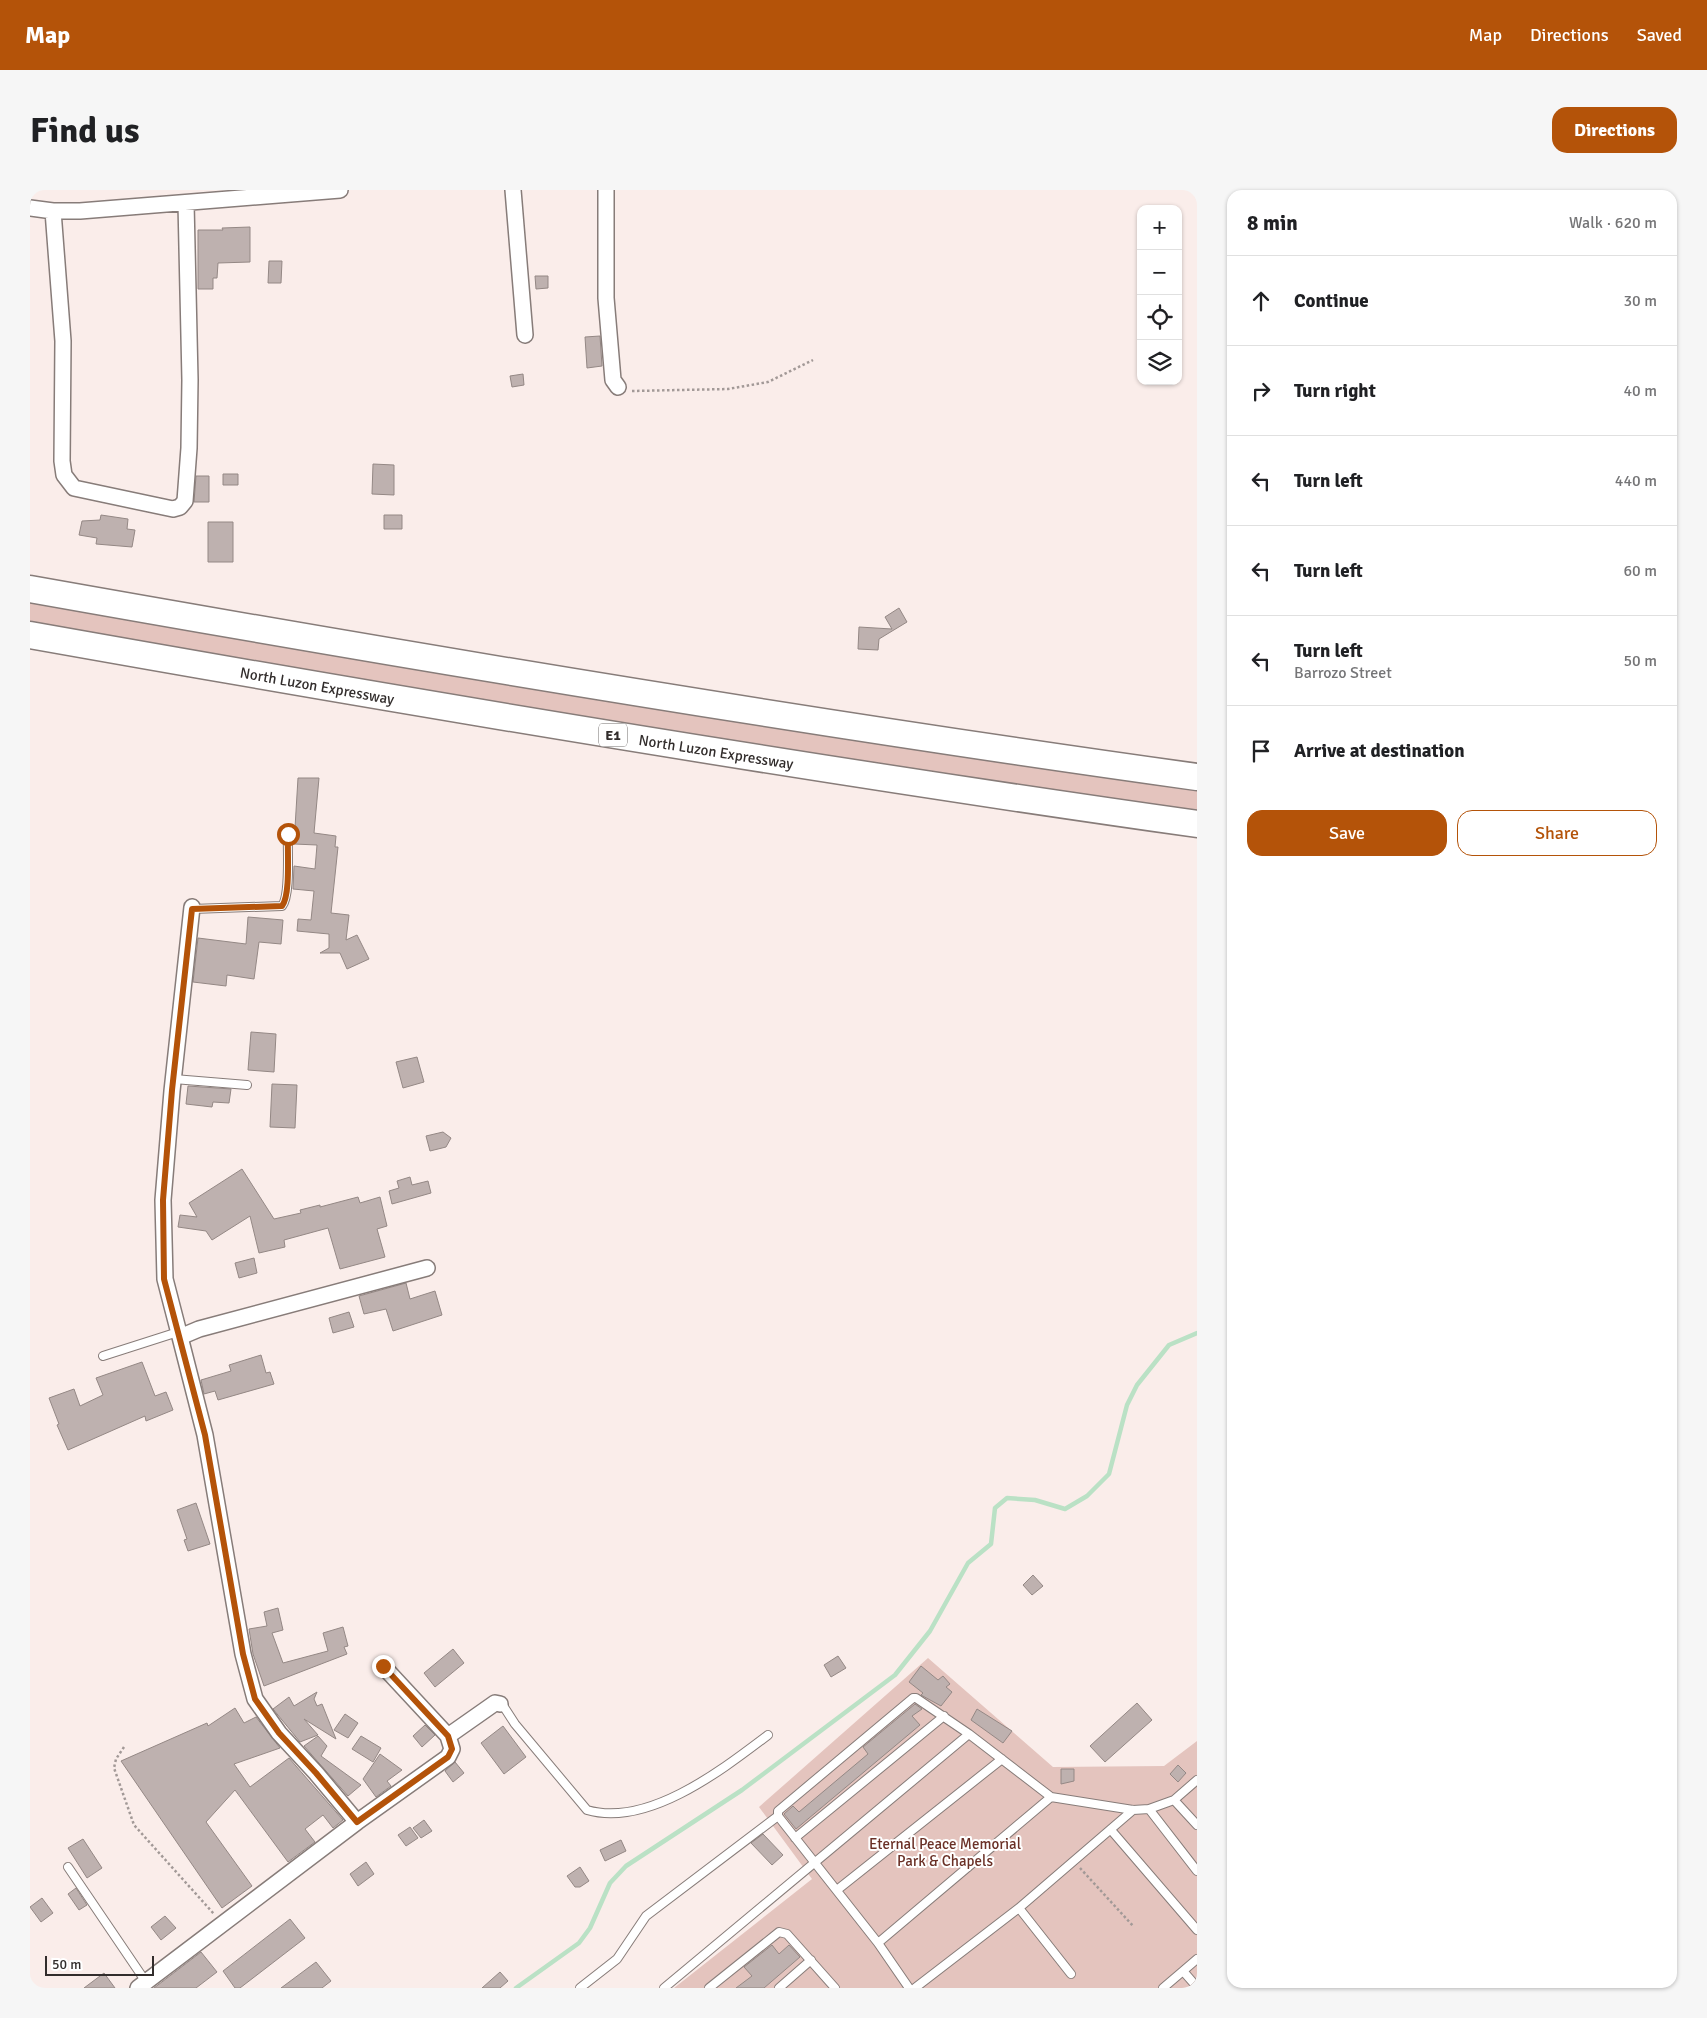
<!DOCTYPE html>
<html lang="en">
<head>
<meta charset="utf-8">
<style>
	body { margin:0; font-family:Signika,sans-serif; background:#f6f6f6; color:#202124 }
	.controls { position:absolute; right:15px; top:15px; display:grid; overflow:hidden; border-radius:10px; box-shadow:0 1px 4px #0004 }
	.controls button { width:45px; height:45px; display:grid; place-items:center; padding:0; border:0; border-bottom:1px solid #e0e0e0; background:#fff; color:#202124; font:25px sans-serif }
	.scale { position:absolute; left:15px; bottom:12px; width:109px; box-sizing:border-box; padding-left:5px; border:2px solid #322d2c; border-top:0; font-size:14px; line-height:18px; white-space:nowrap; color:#322d2c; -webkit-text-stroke:4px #fff; paint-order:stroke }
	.stop { position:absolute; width:15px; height:15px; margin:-11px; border:4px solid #b45309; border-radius:50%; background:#fff }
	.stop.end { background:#b45309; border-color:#fff; box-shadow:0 1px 5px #0008 }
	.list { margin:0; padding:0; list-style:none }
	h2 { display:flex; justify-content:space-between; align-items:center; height:65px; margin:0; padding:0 20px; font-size:21px }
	h2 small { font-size:16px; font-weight:400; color:#757577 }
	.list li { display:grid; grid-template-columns:32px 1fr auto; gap:15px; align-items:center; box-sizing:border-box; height:90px; padding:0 20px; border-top:1px solid #e0e0e0 }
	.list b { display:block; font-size:19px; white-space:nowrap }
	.list p { margin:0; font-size:16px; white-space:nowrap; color:#757577 }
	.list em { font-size:16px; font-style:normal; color:#757577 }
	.actions { display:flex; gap:10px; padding:15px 20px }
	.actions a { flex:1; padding:11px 0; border:1px solid #b45309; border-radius:15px; text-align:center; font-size:18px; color:#b45309 }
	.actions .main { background:#b45309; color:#fff }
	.icon { flex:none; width:28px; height:28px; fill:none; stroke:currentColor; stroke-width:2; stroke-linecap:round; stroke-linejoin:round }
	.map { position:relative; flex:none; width:1167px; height:1798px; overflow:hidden; border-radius:15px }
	header { display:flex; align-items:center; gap:30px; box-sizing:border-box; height:70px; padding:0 25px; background:#b45309; color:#fff }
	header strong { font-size:24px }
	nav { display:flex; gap:28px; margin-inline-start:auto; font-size:18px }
	.intro { display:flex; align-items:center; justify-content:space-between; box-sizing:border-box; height:120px; padding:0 30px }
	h1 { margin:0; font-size:35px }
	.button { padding:12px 22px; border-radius:15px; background:#b45309; color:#fff; font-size:18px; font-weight:700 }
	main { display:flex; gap:30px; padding:0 30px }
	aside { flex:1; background:#fff; border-radius:15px; box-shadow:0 1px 4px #0004 }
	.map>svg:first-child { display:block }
	.green { fill:#e4c4be }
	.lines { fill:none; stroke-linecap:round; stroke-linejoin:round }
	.stream { stroke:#bae1c5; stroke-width:4.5 }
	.building { fill:#beb1af; stroke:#948885 }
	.lane-casing { stroke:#877c79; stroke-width:10 }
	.street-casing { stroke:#877c79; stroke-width:18 }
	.highway-casing { stroke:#877c79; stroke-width:29 }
	.path { stroke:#a29997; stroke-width:2.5; stroke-dasharray:2.5 2.5; stroke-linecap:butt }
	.lane { stroke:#fff; stroke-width:8 }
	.street { stroke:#fff; stroke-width:15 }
	.highway { stroke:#fff; stroke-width:26 }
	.route { stroke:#b45309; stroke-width:6 }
	.labels { text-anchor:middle; stroke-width:4; stroke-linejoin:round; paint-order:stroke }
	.shield { fill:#fff; stroke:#706c6b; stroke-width:1 }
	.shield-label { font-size:14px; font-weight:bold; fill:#322d2c }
	.street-label { font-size:15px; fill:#322d2c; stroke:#fff }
	.park-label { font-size:15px; fill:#6a3026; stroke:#fff }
</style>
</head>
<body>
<header>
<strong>Map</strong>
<nav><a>Map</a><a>Directions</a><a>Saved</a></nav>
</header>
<div class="intro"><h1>Find us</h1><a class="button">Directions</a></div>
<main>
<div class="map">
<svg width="1167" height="1798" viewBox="0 0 1167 1798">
	<rect width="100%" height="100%" fill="#faedea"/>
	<path class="green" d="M0 411 1167 599V628L0 440Z
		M898 1468 1023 1577 1134 1576 1167 1551V1798H644L782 1689 729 1617Z"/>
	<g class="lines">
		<path class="stream" d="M486 1798 549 1753 560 1738 580 1693 596 1676 712 1600 865 1485 900 1441 938 1373 961 1354 965 1318 977 1308 1005 1310 1035 1319 1057 1306 1079 1284 1097 1215 1107 1195 1139 1155 1167 1143"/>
	</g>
	<path class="building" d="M220 37V72L188 73 187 88H183V99H168V40H193L192 38Z
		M239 71H252L251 93H238Z
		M505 86H518V98L506 99Z
		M570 146 572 176 557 178 555 147Z
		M493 184 494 195 482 197 480 186Z
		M343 274 364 275V305L342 304Z
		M193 284H208V295H193Z
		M166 286H179V312H164Z
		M71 325 98 329 97 339 105 340 102 357 66 354 67 348 49 345 52 331 70 330Z
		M354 325H372V339H354Z
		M178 332H203V372H178Z
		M869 418 877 432 849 449 848 460 828 459 829 437 862 439 855 427Z
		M268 588H289L284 643 306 646 305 657H308L301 723 319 725 316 750 327 745 339 769 317 779 310 763H290L299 758V744L267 741 268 729 281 730 284 701 263 699 264 676 285 679 287 655 264 654Z
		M218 727 253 730 251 754 229 752 224 789 197 785 196 796 163 792 168 748 216 754Z
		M221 842 246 844 244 882 218 880Z
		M387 867 394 892 373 898 366 872Z
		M242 894 267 895 265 938 240 937Z
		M158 896 201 899 199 913 183 912 182 917 156 914Z
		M413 942 421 948 416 957 400 961 396 946Z
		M212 979 244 1029 271 1023 270 1020 290 1015V1017L328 1007 330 1013 350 1007 357 1036 347 1039 355 1067 310 1079 298 1038 254 1050 255 1057 229 1063 220 1026 182 1050 176 1041 148 1037 150 1025 167 1027 159 1013Z
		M380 987 382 995 398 991 401 1003 362 1014 359 1001 369 998 367 991Z
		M224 1068 227 1083 209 1088 205 1073Z
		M376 1093 380 1109 405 1101 412 1125 363 1141 356 1119 334 1124 329 1106Z
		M319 1122 324 1137 303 1143 299 1128Z
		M231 1165 236 1183 240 1182 244 1194 188 1210 185 1201 174 1204 171 1190 201 1181 199 1175Z
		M112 1172 125 1206 136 1202 143 1220 116 1231 115 1226 38 1260 27 1235 29 1234 19 1208 44 1199 50 1216 73 1205 66 1188Z
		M166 1313 180 1354 158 1361 154 1350 157 1349 147 1320Z
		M1003 1385 1013 1396 1002 1405 993 1395Z
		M248 1418 253 1440 242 1443 253 1473 298 1461 293 1443 313 1437 318 1456 314 1457 317 1464 234 1496 223 1464 219 1439 237 1436 234 1422Z
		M423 1459 434 1473 405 1497 394 1483Z
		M808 1466 816 1478 801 1487 794 1475Z
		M891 1476 908 1490 913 1486 920 1494 916 1497 922 1502 911 1516 891 1505 893 1503 879 1492Z
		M287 1502 284 1509 287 1516 292 1514 306 1549 274 1529 288 1545 270 1552 243 1519 259 1507 264 1516Z
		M1107 1513 1122 1530 1075 1572 1060 1556Z
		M885 1514 892 1519 882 1526 890 1535 766 1639 754 1624 763 1616 769 1622 838 1564 833 1557Z
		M205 1518 214 1533 226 1527 250 1558 204 1574 220 1597 259 1568 313 1630 303 1638 293 1625 275 1639 285 1652 258 1672 205 1600 176 1632 222 1696 192 1718 91 1571 177 1533 178 1536Z
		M947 1519 982 1541 973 1553 941 1530Z
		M315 1524 328 1533 318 1548 304 1540Z
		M395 1535 405 1545 392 1557 383 1546Z
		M473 1536 496 1567 474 1584 451 1553Z
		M288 1546 297 1556 291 1566 331 1595 318 1606 274 1556Z
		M331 1546 351 1558 343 1572 322 1559Z
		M350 1564 372 1580 357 1591 361 1596 346 1607 333 1589Z
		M425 1572 434 1583 423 1592 415 1581Z
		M1148 1575 1156 1583 1148 1592 1140 1584Z
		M1031 1579H1044V1591L1031 1594Z
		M394 1630 402 1641 391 1648 383 1638Z
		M380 1637 388 1648 376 1656 368 1645Z
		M733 1644 753 1665 742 1675 721 1653Z
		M53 1649 72 1678 57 1688 38 1658Z
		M591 1650 596 1661 575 1671 570 1660Z
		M336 1672 344 1684 328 1696 320 1684Z
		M550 1677 559 1691 550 1697H545L537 1686Z
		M46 1698 57 1715 49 1720 38 1704Z
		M12 1708 23 1723 11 1732 0 1717Z
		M135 1726 146 1738 131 1750 121 1737Z
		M260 1729 275 1748 210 1798H205L193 1781Z
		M742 1755 749 1764 759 1755 770 1767 734 1798H706L722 1786 714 1777Z
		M171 1762 187 1782 166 1798H124Z
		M286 1772 301 1791 292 1798H251Z
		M470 1782 478 1791 470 1798H452Z
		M74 1783 85 1798H54Z"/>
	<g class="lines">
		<defs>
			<path id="lane" d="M162 719 252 716C261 705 257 659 258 644
				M144 889 217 895
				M73 1166 148 1142
				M470 1514 474 1517 485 1534 557 1620C618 1638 693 1579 738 1545
				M1144 1610 1167 1635
				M1119 1619 1167 1681
				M1081 1640 1167 1740
				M765 1648 914 1526
				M38 1677 116 1792
				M807 1700 972 1569
				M989 1718 1041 1784
				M848 1753 1021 1607
				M1167 1769 1153 1781 1167 1797
				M550 1798 587 1769 616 1726 748 1626
				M634 1798 939 1544
				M679 1798 749 1742 757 1744 805 1798
				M749 1798 781 1770
				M879 1798 848 1753 748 1626V1621L883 1508H886L939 1544 1021 1607 1103 1620 1119 1619 1144 1610 1167 1590
				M885 1798 989 1718 1103 1620
				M1133 1798 1153 1781"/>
			<path id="street" d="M483 0 495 145
				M576 0V108L583 190 588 197
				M0 18 23 21 33 151 32 271 34 285 44 298 143 319 150 317 155 311 159 258 160 190 156 13
				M23 21H50L310 0
				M150 1147 135 1089 133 1010 142 901 162 717
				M418 1546 465 1513 470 1514
				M327 1632 286 1583 249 1543 225 1509 213 1464 175 1245 150 1147 169 1139 397 1078
				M108 1798 327 1632 418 1567 422 1559 418 1546 353 1476"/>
			<path id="highway" d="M0 399C388 468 777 533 1167 587
				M0 445C388 514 777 579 1167 634"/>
		</defs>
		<use href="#lane" class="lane-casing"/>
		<use href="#street" class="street-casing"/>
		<use href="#highway" class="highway-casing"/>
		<path class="path" d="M602 201 698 199 738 192 783 170
			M94 1557 86 1569 84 1578 104 1635 184 1724
			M1050 1678 1104 1737"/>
		<use href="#lane" class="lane"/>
		<use href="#street" class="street"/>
		<use href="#highway" class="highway"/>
	</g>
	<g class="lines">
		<path class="route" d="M258 644C257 659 261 705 252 716L162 719 142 900 133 1010 134 1089 175 1245 213 1464 225 1509 249 1543 286 1583 327 1632 418 1567 422 1559 418 1546 353 1476"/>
	</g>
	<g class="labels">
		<rect class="shield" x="569" y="533.5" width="28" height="23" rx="4"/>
		<g class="shield-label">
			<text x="583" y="550">E1</text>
		</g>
		<g class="street-label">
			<text transform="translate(287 496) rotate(10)" y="5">North Luzon Expressway</text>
			<text transform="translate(686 562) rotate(9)" y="5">North Luzon Expressway</text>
		</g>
		<g class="park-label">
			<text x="915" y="1659">Eternal Peace Memorial<tspan x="915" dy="17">Park &amp; Chapels</tspan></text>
		</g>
	</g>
</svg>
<div class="controls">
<button>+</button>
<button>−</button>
<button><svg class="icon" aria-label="locate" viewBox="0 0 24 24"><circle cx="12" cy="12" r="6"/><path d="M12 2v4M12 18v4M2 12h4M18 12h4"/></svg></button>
<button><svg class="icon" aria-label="layers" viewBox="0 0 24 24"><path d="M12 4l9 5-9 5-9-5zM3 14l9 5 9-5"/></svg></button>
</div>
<div class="scale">50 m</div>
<div class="stop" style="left:258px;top:644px"></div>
<div class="stop end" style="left:353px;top:1476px"></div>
</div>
<aside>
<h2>8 min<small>Walk · 620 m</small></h2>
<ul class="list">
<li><svg class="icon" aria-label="ahead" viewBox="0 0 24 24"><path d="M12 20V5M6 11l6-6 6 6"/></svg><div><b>Continue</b></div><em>30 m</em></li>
<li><svg class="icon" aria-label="right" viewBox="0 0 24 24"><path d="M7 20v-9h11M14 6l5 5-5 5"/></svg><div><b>Turn right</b></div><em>40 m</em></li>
<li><svg class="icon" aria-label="left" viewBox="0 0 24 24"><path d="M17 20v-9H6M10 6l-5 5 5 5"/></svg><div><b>Turn left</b></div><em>440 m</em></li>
<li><svg class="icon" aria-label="left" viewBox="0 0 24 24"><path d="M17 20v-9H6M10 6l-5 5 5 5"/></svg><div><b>Turn left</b></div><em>60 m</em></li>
<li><svg class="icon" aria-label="left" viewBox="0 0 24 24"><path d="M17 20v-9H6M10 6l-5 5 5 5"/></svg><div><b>Turn left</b><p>Barrozo Street</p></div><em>50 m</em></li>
<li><svg class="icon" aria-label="arrive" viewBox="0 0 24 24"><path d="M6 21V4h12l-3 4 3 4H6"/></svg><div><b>Arrive at destination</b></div></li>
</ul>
<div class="actions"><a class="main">Save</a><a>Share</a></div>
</aside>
</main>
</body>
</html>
